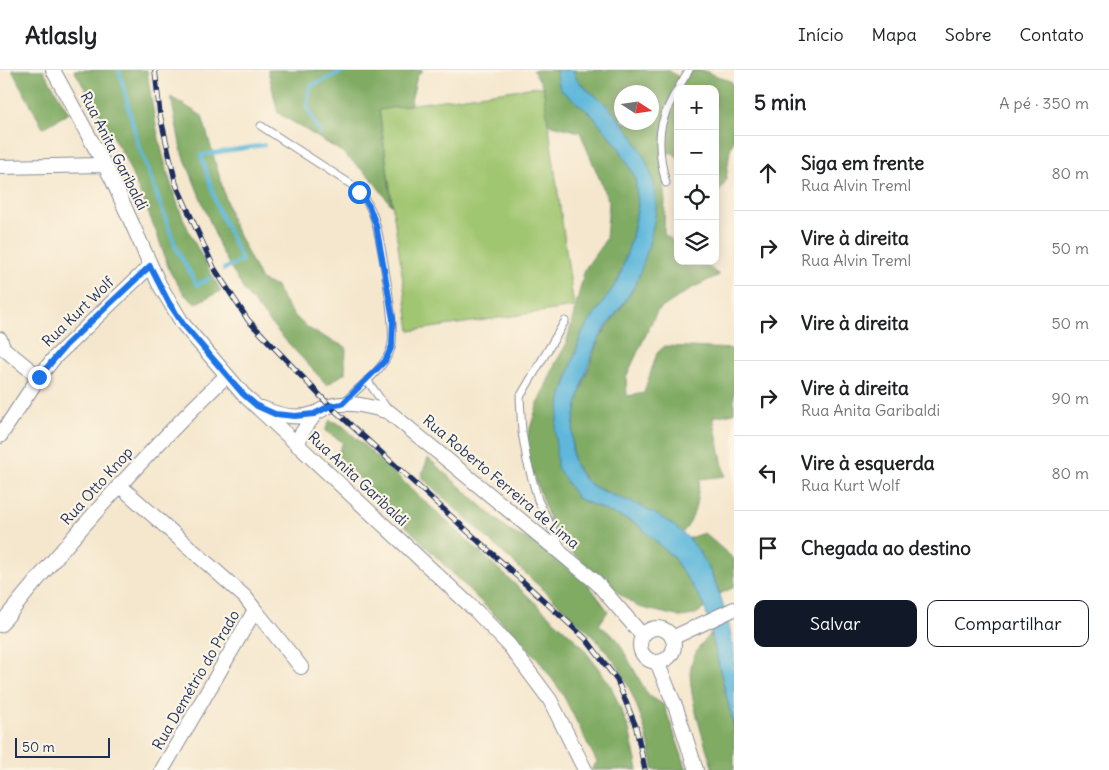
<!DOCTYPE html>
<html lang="pt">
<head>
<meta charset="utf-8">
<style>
	body { margin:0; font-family:Delius,sans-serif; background:#f6f6f6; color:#202124 }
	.controls { position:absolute; right:15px; top:15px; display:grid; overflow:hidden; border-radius:10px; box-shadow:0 2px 12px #0003 }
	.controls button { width:45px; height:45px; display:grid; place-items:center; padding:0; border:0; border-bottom:1px solid #e0e0e0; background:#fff; color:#202124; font:25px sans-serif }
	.compass { position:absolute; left:614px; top:15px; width:45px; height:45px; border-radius:50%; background:#fff; box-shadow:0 2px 12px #0003; rotate:102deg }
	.scale { position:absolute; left:15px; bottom:12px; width:95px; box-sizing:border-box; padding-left:5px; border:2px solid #1b2f5e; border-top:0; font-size:14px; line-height:18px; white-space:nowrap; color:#1b2f5e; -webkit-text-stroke:4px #fcf5e5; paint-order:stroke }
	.stop { position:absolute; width:15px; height:15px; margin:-11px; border:4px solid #1a73e8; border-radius:50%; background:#fff }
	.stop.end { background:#1a73e8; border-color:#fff; box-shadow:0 1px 5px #0008 }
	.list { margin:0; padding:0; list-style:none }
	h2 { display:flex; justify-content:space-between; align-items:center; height:65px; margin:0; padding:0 20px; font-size:21px }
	h2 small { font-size:16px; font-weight:400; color:#757577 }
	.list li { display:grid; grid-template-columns:32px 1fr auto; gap:15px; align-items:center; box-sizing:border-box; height:75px; padding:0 20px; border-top:1px solid #e0e0e0 }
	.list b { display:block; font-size:19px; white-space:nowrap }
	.list p { margin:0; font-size:16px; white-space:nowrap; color:#757577 }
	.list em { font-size:16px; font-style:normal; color:#757577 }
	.actions { display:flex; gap:10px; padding:15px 20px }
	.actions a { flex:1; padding:11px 0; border:1px solid #111827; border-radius:10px; text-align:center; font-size:18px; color:#111827 }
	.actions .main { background:#111827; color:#fff }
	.icon { flex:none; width:28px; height:28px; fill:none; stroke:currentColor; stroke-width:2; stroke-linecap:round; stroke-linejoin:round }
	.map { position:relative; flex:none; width:734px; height:700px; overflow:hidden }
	header { display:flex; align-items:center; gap:30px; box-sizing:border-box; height:70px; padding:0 25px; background:#fff; border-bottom:1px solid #e0e0e0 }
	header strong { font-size:24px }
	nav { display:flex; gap:28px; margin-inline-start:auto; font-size:18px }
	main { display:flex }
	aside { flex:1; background:#fff }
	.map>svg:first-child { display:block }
	.green { fill:#a1c671; stroke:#5e7a68 }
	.forest { fill:#80ab63; stroke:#4e6d60; fill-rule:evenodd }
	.water { fill:#5eb8db; stroke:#3c749c }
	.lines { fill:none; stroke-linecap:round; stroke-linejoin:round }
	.stream { stroke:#5eb8db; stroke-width:4 }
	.service-casing { stroke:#888b96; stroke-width:9 }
	.minor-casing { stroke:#888b96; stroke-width:16 }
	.service { stroke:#fff; stroke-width:7 }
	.minor { stroke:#fff; stroke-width:14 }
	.rail-casing { stroke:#1b2f5e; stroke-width:5.5 }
	.rail { stroke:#fcf5e5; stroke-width:4; stroke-dasharray:11; stroke-linecap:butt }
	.route { stroke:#1a73e8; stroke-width:6 }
	.labels { text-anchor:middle; stroke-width:4.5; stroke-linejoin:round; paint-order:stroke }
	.street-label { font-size:15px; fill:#1b2f5e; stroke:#fcf5e5 }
</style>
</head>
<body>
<header>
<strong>Atlasly</strong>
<nav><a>Início</a><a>Mapa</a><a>Sobre</a><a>Contato</a></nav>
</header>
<main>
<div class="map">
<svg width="734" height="700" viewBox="0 0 734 700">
	<rect width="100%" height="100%" fill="#fcf5e5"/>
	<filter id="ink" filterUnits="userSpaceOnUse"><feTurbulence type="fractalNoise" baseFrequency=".02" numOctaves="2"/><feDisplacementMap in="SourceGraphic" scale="10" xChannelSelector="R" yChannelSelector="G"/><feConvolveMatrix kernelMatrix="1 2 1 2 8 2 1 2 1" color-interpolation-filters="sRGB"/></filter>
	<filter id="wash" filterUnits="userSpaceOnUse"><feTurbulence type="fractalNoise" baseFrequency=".0096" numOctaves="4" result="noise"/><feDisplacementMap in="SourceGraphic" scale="20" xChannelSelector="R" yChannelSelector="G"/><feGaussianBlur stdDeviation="1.12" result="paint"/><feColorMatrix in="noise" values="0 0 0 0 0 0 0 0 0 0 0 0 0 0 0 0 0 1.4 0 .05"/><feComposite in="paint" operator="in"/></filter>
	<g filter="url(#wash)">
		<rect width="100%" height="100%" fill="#f5e7cd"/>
		<path class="green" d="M543 16 574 237 410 261 379 39Z"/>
		<path class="forest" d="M12 0H43L69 43 43 58Z
			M74 0H147C153 47 163 94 179 138 190 167 206 194 221 221L196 233 185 225 170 202 156 161 125 88Z
			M268 0H423L417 6 410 35 379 40 392 136 371 108 342 82 278 43Z
			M533 0H556L561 19 591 44 618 76 635 107 638 136 632 167 619 209 582 263 562 325 577 428 637 454 673 487 704 534 705 538 694 545 681 547 638 537 617 522 557 470 524 378 536 339 556 292 566 275 585 199 606 169 609 132 580 62 548 54 543 16Z
			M573 0H668L683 10 689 0H702L732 12 734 70 730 79 726 110 715 129V19H678V88L673 83 660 82 665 131 664 164 678 174V191H701L719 205 692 218 657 241 626 307 627 326 644 323 657 283 665 276 734 279V343L713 347 725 406 700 409C697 428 696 449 682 463L646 439 588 414 573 391 572 362 578 329 598 271 635 217 649 171 656 136 603 32 576 10ZM622 22H652V52H622Z
			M171 27 202 46 233 154 261 210 277 217C294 254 310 261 346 277L345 303 327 315 279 263 245 222 222 182 181 79Z
			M330 350 343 356 580 574 610 614 629 659 638 700H591L597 692 562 623 538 589 373 423 337 385 343 372 325 361Z
			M428 388 511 462 538 474 588 514 608 541 599 555 617 569 648 625 664 635 687 700H653C650 669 638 635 624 607 616 591 603 578 591 564L421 407Z
			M704 463 734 489V517L720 524 711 501 689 468Z
			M711 563 734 657V700H713C706 676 686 620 691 596 694 582 702 573 711 563Z"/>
		<path class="water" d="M556 0H573C577 15 590 21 602 31 630 56 656 97 656 135 656 152 642 204 633 218 623 236 608 252 598 270 586 294 565 367 574 392 584 423 621 425 646 439 660 446 678 457 688 468 712 490 732 554 734 586 734 610 734 634 734 657L704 534 673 487 637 454 577 428 557 397 555 361 562 325 582 263 619 209 632 167 638 136 635 107 618 76 591 44 560 19Z"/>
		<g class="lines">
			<path class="stream" d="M119 0 137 70 176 178 197 215 210 208
				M320 64 307 36 310 16 347 0
				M224 199 242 190 218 139 201 85 264 75"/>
		</g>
	</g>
	<g filter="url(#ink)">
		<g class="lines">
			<defs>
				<path id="service" d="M261 56 352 115C360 123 368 131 372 142 380 161 397 261 391 278 384 300 360 316 344 332
					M666 113C652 60 662 45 689 0
					M367 310 388 340
					M562 479 538 430 527 391 522 362 520 327 565 251"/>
				<path id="minor" d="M53 0 112 109 159 214 183 254 243 324 476 541 509 575 550 630 585 700
					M0 97 104 95
					M0 269 3 278 39 307
					M262 338C278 345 299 350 316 343 321 341 325 337 330 336 348 330 371 337 389 342L596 512 643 566
					M0 366 39 307 55 287 150 196
					M298 376 301 364 315 344
					M119 415 245 527 255 540 162 700
					M255 540 301 597
					M0 555C71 467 145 384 226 306
					M640 575a17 17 0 1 1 34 0a17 17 0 1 1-34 0Z
					M672 568 734 539
					M657 592 676 638 696 700"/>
			</defs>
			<use href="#service" class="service-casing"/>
			<use href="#minor" class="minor-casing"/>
			<use href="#service" class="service"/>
			<use href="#minor" class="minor"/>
			<defs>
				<path id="rail" d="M155 0 160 45 176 114 214 198 248 250 330 336 586 569 617 610 636 657 645 700"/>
			</defs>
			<use href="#rail" class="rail-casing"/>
			<use href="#rail" class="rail"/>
		</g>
	</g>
	<g class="lines" filter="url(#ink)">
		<path class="route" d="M39 307 66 275 150 196 169 233 183 254 243 324 257 336 275 344 295 346 314 344 330 336 342 334 385 291 392 276 393 249 376 155 369 136 359 122"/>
	</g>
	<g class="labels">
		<g class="street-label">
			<text transform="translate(114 81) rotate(63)" y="5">Rua Anita Garibaldi</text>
			<text transform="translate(78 242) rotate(-44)" y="5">Rua Kurt Wolf</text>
			<text transform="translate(358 409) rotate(43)" y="5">Rua Anita Garibaldi</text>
			<text transform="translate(501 412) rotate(40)" y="5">Rua Roberto Ferreira de Lima</text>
			<text transform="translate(97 416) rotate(-48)" y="5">Rua Otto Knop</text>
			<text transform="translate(196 610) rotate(-60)" y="5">Rua Demétrio do Prado</text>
		</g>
	</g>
</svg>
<div class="controls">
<button>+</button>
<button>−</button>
<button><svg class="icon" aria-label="locate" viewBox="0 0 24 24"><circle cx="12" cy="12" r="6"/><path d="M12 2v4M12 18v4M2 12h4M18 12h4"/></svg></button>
<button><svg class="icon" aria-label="layers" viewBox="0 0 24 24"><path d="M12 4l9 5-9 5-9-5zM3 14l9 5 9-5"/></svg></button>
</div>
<svg class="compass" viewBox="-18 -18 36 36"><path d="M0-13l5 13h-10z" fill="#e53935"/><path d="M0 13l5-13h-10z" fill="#757577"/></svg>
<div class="scale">50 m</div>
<div class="stop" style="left:359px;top:122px"></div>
<div class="stop end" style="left:39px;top:307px"></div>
</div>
<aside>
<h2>5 min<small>A pé · 350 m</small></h2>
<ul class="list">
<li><svg class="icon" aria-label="ahead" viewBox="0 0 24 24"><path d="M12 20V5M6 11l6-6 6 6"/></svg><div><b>Siga em frente</b><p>Rua Alvin Treml</p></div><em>80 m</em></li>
<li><svg class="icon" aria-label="right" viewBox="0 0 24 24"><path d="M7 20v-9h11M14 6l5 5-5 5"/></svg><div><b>Vire à direita</b><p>Rua Alvin Treml</p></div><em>50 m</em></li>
<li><svg class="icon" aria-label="right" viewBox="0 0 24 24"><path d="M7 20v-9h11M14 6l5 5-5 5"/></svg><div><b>Vire à direita</b></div><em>50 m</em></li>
<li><svg class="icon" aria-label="right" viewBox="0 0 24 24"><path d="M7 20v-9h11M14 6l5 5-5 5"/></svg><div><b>Vire à direita</b><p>Rua Anita Garibaldi</p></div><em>90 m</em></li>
<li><svg class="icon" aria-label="left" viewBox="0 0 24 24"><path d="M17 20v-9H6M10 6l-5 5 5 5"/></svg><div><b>Vire à esquerda</b><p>Rua Kurt Wolf</p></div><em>80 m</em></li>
<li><svg class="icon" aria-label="arrive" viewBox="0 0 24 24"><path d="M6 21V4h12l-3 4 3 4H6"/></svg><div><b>Chegada ao destino</b></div></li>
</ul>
<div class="actions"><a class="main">Salvar</a><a>Compartilhar</a></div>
</aside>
</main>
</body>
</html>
